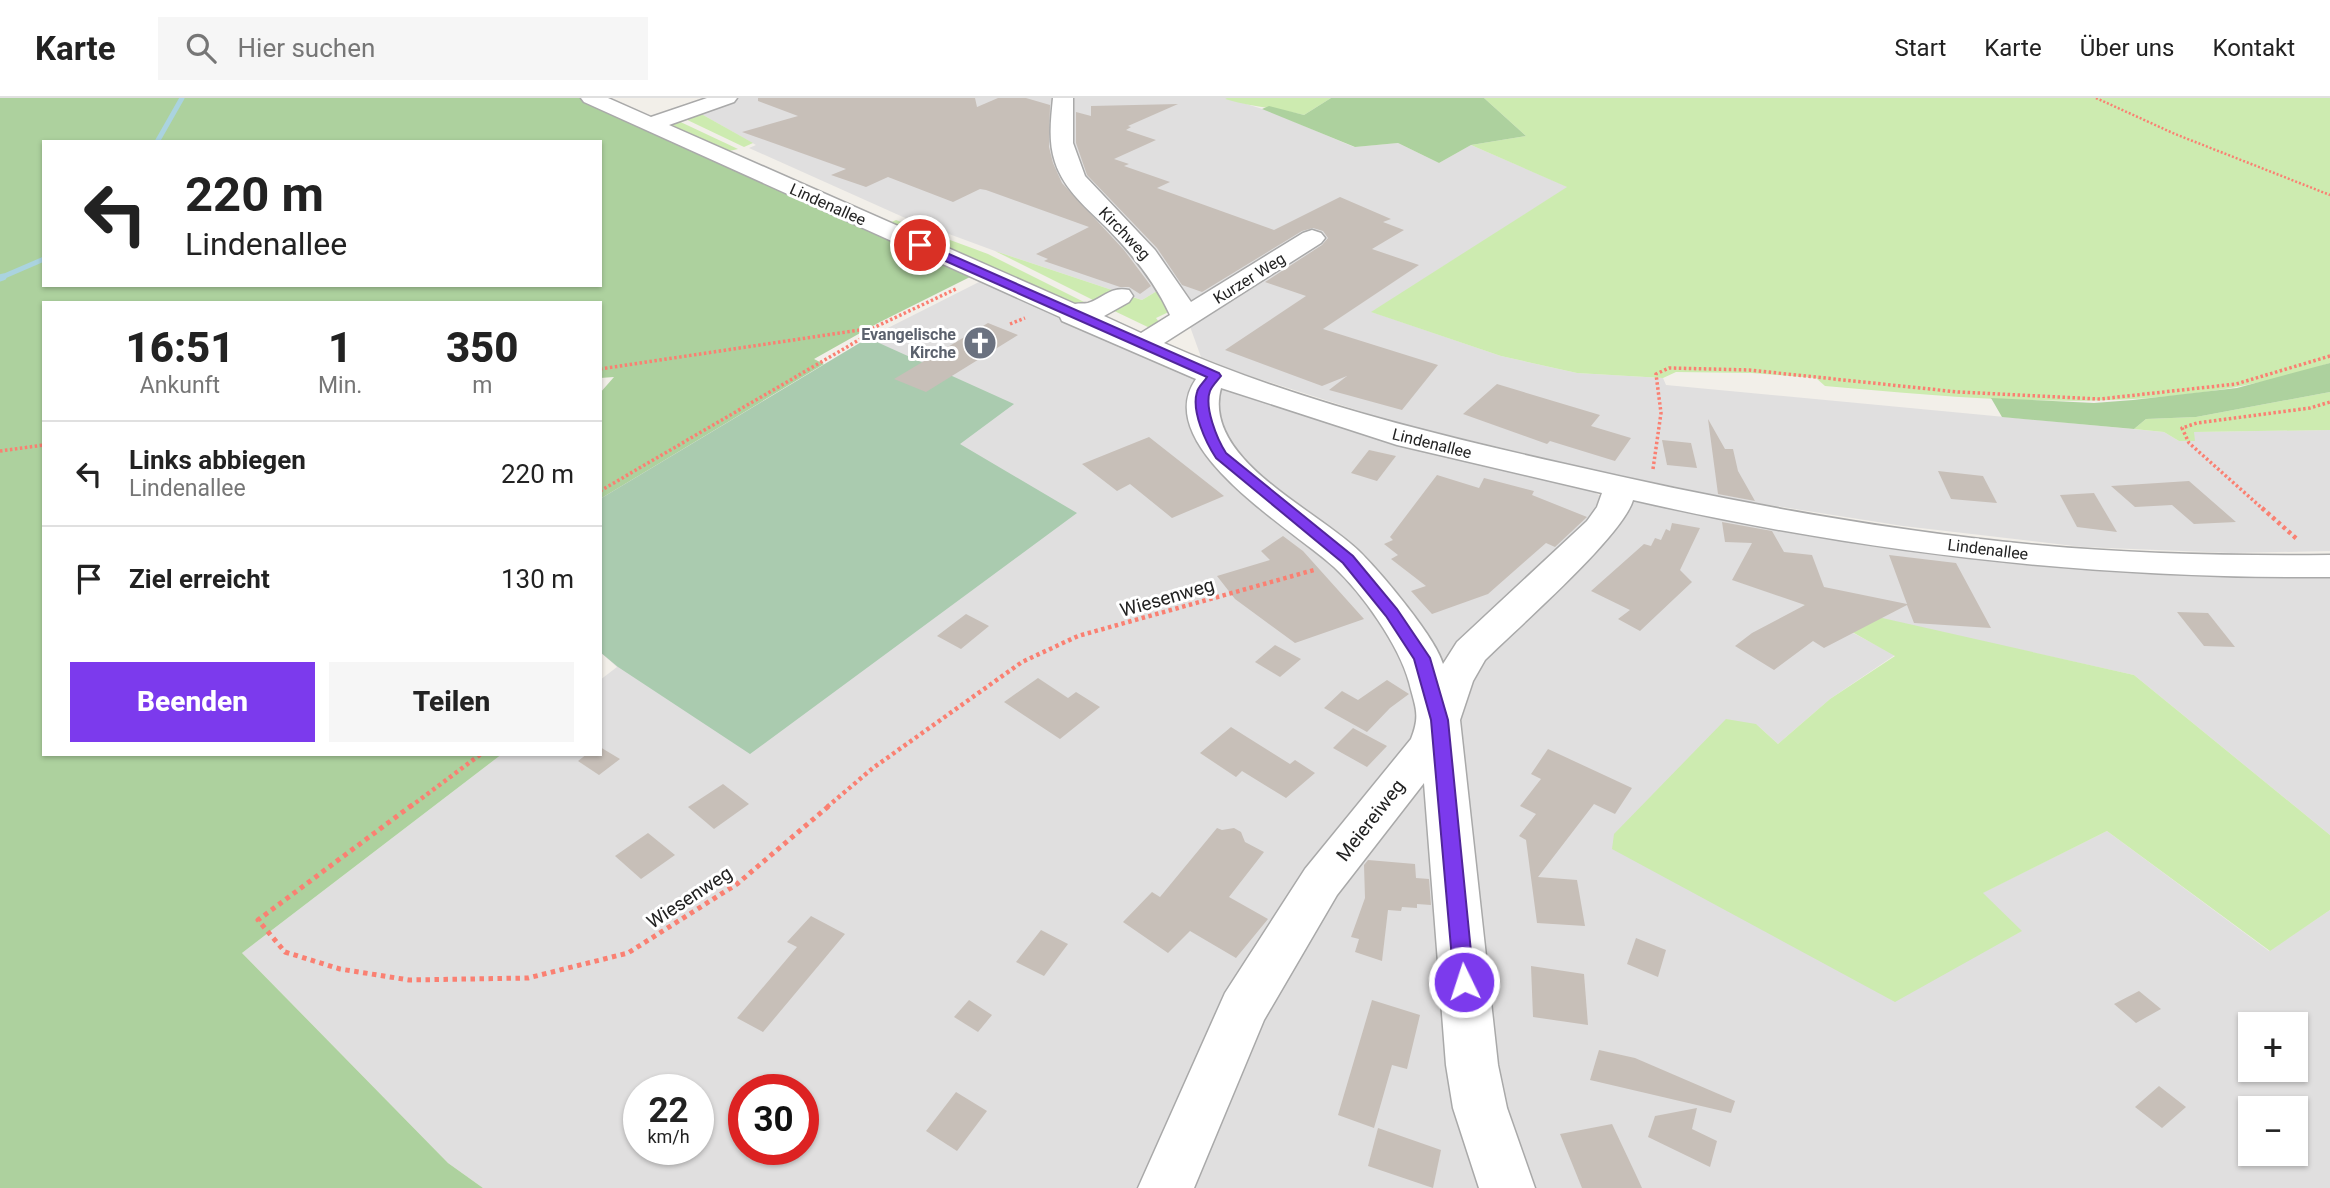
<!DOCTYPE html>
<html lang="de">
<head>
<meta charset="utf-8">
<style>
	:root { --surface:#fff; --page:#f6f6f6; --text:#222; --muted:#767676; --line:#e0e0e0; --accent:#7c3aed }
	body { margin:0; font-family:Roboto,sans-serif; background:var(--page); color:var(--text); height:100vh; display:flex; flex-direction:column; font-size:26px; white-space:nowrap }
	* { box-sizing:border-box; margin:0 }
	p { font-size:23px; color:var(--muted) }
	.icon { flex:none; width:38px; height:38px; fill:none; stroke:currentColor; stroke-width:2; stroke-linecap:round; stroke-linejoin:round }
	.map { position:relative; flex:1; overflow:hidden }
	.sheet { position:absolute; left:42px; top:203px; width:560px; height:455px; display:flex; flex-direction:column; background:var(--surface); border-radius:0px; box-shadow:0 2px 5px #0004 }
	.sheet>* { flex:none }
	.banner { position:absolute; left:42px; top:42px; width:560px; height:147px; border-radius:0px; box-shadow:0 2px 5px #0004; background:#fff; color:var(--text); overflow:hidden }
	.fabs { position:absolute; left:2238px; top:914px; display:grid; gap:14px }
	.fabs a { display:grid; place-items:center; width:70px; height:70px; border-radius:0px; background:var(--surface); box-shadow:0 2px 5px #0004; font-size:35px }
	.speed { position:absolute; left:623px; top:976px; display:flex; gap:14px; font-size:35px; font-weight:700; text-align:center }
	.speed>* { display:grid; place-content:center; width:91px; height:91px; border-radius:50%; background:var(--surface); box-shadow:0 2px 5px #0004; line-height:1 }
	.speed small { font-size:18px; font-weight:400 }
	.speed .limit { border:10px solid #d22; background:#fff; color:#111 }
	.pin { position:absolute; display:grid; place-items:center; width:60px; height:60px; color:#fff; margin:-30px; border:4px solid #fff; border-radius:50%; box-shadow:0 2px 7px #0007 }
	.me { position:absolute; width:77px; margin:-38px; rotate:356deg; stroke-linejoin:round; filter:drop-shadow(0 0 5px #0008) }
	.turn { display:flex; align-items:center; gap:24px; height:147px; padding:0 28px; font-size:32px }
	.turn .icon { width:91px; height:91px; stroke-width:2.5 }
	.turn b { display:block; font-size:49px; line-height:60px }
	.eta { display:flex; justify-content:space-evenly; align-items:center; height:119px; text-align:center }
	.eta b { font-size:42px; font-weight:800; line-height:49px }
	.cta { display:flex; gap:14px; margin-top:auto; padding:14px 28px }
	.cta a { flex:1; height:80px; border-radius:0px; background:var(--accent); color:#fff; font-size:28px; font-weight:800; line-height:80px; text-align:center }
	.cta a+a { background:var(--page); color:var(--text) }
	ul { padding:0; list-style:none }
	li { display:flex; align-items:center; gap:21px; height:105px; padding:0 28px; border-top:2px solid var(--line) }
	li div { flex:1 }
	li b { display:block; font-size:26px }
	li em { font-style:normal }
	header { display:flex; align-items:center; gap:42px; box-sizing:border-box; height:98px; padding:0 35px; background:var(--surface); border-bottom:2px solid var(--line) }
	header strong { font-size:33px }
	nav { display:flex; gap:38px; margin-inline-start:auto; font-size:24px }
	.search { width:490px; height:63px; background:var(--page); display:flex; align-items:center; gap:18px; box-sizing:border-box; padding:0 24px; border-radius:0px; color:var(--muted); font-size:26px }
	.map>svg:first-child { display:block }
</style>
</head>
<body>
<header>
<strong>Karte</strong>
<div class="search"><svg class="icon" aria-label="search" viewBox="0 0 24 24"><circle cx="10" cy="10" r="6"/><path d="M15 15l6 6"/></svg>Hier suchen</div>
<nav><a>Start</a><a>Karte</a><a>Über uns</a><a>Kontakt</a></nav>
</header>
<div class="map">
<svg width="2330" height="1090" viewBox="0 0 2330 1090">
	<rect width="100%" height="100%" fill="#f2efe9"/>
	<g fill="#e0dfdf" fill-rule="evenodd">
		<polygon points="737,0 1060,0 1059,48 1167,187 1142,202 995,153 903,119 749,50 756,47 696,13"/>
		<polygon points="1066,0 1227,0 1269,13 1354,49 1398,45 1439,65 1471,47 1568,89 1372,214 1501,258 1577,275 1663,280 1666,287 2164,334 2179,343 2194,334 2330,332 2330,453 2232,455 2083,449 1903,428 1744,403 1595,372 1397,325 1244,276 1201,259 1188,223 1188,214 1071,67"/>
		<path d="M981,183L1194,280L1193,306L1382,518L1424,605V618L1156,1090H483L448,1065L242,855L502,656H600V582L617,569L600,554V401L868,240ZM639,992H698V1052H639ZM744,992H803V1052H744Z"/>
		<polygon points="1225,290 1589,390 1604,401 1607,407 1443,575 1281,396 1219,338 1220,291"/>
		<path d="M1637,401L1907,449L2086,471L2330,476V737L2134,577L1949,536L1838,527L1895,557L1830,601L1778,646L1756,626L1973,859L2021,833L1982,795L2107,733L2269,853L2330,812V1090H1536L1491,968L1450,627L1466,579L1629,402ZM2250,926H2296V971H2250ZM2250,1010H2296V1055H2250Z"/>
		<polygon points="1424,685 1433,686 1489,1090 1183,1090 1256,917 1330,789"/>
	</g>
	<g fill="#cdebb0">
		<path d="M1227,0H1331L1304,17C1277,10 1252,9 1225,1Z"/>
		<path d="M1484,0H2330V265C2167,320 1993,303 1825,288L1816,280L1752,275L1676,274L1663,280L1577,275L1501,258L1371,214L1567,89L1471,47L1526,38Z"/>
		<polygon points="696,13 753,45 744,49 679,18"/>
		<polygon points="672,20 738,51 725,54 667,28"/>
		<polygon points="896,122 988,156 1094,209 1075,211 889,125"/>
		<polygon points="995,153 1118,194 1099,205"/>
		<polygon points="1167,187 1177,210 1156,220 1162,228 1154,232 1106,209 1126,197 1142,202"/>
		<polygon points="2330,294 2330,332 2194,334 2195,343 2179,343 2164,334 2134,331 2146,321 2196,319"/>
		<polygon points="1807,503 2134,577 2330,737 2330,812 2270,853 2107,733 1983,795 2022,833 1895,904 1612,751 1614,736 1726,621 1756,626 1778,646 1830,601 1895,558 1804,507"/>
	</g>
	<g fill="#add19e" fill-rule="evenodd">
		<path d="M0,0H581L972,178L878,225L814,261L824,266L600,401V295L614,279L600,280V205H44V656H502L242,855L448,1065L483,1090H0ZM44,44H600V187H44Z"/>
		<polygon points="1331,0 1484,0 1526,38 1471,47 1439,65 1398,45 1355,49 1262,11 1269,8 1304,17"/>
		<polygon points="2330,265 2330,294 2196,319 2146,321 2134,331 2002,319 1991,300 2094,305 2133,302 2237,290"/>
	</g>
	<polygon fill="#aacbaf" points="868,240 1014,306 960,346 1077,415 750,656 618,569 600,554 600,401"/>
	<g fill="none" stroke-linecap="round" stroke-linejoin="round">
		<g stroke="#aad3df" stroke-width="5">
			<polyline points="157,44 182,0"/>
			<polyline points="0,180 44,161"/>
		</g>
		<polyline stroke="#aad3df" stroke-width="7" points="0,180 3,179"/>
	</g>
	<g fill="#c7bfb8">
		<polygon points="758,0 975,0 977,9 998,0 1026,0 1050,7 1049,49 1053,65 1062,85 1124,152 1151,188 1140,196 1129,189 1120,189 1044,163 1048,161 1036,156 1089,129 986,92 980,91 953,104 888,79 866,89 831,77 846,71 742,34 798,18 758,3"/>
		<polygon points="1178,6 1128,28 1131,29 1126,32 1156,42 1114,61 1129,66 1124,68 1170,84 1157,90 1274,132 1340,99 1391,121 1383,124 1404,132 1372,151 1419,167 1323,231 1438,267 1402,312 1329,292 1347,278 1322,288 1225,252 1306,198 1265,184 1322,147 1328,140 1323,133 1313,130 1302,133 1202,194 1182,187 1157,150 1087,77 1076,45 1076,14 1091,18 1091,8"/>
		<polygon points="988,225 1018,237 926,294 894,281"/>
		<polygon points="1497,286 1600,317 1591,328 1631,340 1615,363 1550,343 1547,346 1463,316"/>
		<polygon points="1708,321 1725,351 1733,351 1738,373 1755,403 1718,396"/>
		<polygon points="1149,339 1224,398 1172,420 1130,386 1117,393 1082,366"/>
		<polygon points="1662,342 1691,345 1697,370 1667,367"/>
		<polygon points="1369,352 1396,358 1377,383 1351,375"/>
		<polygon points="1938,373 1983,378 1997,405 1951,401"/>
		<polygon points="1437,377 1479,390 1484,380 1534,393 1532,397 1587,419 1555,449 1546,445 1488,496 1432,516 1411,493 1426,488 1391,461 1398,457 1384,446 1393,442 1390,439"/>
		<polygon points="2189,383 2236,424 2194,426 2172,407 2135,409 2111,388"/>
		<polygon points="2094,395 2117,434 2077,429 2060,397"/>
		<polygon points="1722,424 1772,433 1784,454 1812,457 1824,489 1907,506 1889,457 1956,465 1991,530 1914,525 1907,507 1824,550 1813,543 1774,572 1735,548 1752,535 1805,507 1732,482 1752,445 1725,444"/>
		<polygon points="1672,425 1700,430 1680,472 1692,484 1640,533 1618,521 1630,512 1591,493 1644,446 1651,448 1655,440 1661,442 1666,431 1670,433"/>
		<polygon points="1283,438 1303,453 1364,521 1295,545 1235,501 1217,478 1270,462 1261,453"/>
		<polygon points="2177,514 2208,515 2235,549 2204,548"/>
		<polygon points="966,516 989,528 961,551 937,538"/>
		<polygon points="1275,547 1301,561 1280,579 1255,564"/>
		<polygon points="1038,580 1068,600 1076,594 1100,609 1060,641 1004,604"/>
		<polygon points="1387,582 1409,596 1390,610 1367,634 1324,610 1342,593 1358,602"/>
		<polygon points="1231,629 1290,666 1295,662 1315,675 1286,700 1242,673 1236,679 1200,655"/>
		<polygon points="1353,630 1387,648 1367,669 1333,650"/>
		<polygon points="600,649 620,661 599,677 578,663 587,656 600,656"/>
		<polygon points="1548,651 1632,690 1615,716 1594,706 1538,779 1577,782 1585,828 1537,825 1526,742 1519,738 1536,716 1520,708 1541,681 1531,676"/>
		<polygon points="723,686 749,706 714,731 688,709"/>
		<polygon points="1217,730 1222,732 1234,730 1241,734 1245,744 1264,754 1229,799 1268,821 1236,860 1190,833 1168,855 1123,824 1152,794 1160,799"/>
		<polygon points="648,735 675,757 641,781 615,758"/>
		<polygon points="1368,762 1415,766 1416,780 1429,781 1431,807 1417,806 1417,810 1402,809 1401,813 1388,812 1382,863 1355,854 1359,841 1351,839 1365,800 1364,767"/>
		<polygon points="811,818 845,836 763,934 737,920 797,849 787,844"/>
		<polygon points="1041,832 1068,846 1044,878 1016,864"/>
		<polygon points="1636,840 1666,852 1658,879 1627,866"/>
		<polygon points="1531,868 1584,876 1588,927 1533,919"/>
		<polygon points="2139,893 2161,911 2136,925 2114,906"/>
		<polygon points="969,902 992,917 978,934 954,919"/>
		<polygon points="1372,902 1420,917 1407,971 1392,967 1374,1030 1338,1017"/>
		<polygon points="1599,952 1635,960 1735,1003 1731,1015 1590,982"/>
		<polygon points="2159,988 2186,1009 2162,1030 2135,1009"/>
		<polygon points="956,994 987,1013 957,1053 926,1033"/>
		<polygon points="1697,1010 1692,1031 1717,1043 1710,1069 1648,1039 1655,1018"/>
		<polygon points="1612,1026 1637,1079 1642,1090 1582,1090 1560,1036"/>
		<polygon points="1378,1030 1441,1052 1433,1090 1368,1068"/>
	</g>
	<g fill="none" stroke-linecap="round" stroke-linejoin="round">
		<defs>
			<path id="minor" d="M581,0H608L651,19L707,0H737L734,4L669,27L1075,206C1079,205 1084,206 1088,205C1104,200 1110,188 1129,192L1133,198L1129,204L1104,218L1141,235L1170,217C1155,184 1133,157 1108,131C1088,111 1064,92 1055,64C1048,43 1051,21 1053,0H1073V45L1085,78L1155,152L1191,204L1303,135L1312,132L1321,135L1325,140L1321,145L1164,245C1293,302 1428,335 1565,366C1721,402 1878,432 2037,447C2134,456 2232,458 2330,457V479C2095,481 1863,455 1633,402C1623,438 1517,530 1485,562L1473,583L1460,622L1498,967L1507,1010L1535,1090H1479L1453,1010L1446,967L1424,685L1337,797L1264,922L1194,1090H1138L1225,895L1305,771L1411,641C1421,616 1415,609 1409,584C1399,547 1362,495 1334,469C1294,432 1149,348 1196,281L1062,223L1060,219L584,4ZM1221,290L1397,347L1602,395L1597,409L1587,423L1457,544L1443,566C1436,540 1382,476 1361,455C1320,413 1201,362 1221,290Z"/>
		</defs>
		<use href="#minor" stroke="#a9a9a9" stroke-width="3"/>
		<polyline stroke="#fa8072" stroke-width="2.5" stroke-dasharray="2 2" stroke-linecap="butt" points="2096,0 2175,36 2330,97"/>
		<g stroke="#fa8072" stroke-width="3.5" stroke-dasharray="2.5 2.5" stroke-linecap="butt">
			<polyline points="1010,226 1025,220"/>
			<polyline points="600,271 873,230 958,190"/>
			<polyline points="0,353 44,347"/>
			<polyline points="1653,371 1661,315 1656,276 1669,270 1749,272 1958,294 2100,301 2236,286 2330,258"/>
			<polyline points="600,393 876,232"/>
			<polyline points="2264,412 2189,345 2182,330 2197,325 2310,310 2330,304"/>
		</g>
		<g stroke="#fa8072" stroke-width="4.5" stroke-dasharray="3.5 3.5" stroke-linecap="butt">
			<polyline points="2262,410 2298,442"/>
			<polyline points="410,709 481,656"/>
			<polyline points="827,709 873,670 1022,564 1078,538 1314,472"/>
		</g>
		<polyline stroke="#fa8072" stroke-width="5" stroke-dasharray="4.5 4.5" stroke-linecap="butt" points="412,707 258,822 285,854 340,871 409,882 528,880 628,855 737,786 830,707"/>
		<use href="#minor" fill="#fff" fill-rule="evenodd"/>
	</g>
	<path fill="#7c3aed" stroke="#51269a" stroke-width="2" d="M916,145H924L1219,275L1221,278C1218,282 1212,288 1210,293C1204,309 1217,341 1226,355L1353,458L1397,511L1430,560L1448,622L1474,884L1471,890L1464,892L1457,890L1454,884L1431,622L1414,561L1386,518L1343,465L1216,360C1206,345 1191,313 1197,294C1198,289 1205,283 1207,279L916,150Z"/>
	<defs>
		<symbol id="church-disc" viewBox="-11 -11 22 22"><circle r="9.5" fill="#6b7280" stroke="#fff"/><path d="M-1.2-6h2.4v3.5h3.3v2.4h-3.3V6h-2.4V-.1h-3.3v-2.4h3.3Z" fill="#fff"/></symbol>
	</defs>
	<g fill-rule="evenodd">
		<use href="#church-disc" x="961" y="226" width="38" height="38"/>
	</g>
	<g text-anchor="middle" stroke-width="6" stroke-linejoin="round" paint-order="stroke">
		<g font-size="16" fill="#222" stroke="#fff">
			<text transform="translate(828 106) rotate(24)" y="6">Lindenallee</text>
			<text transform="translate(1125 135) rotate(46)" y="6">Kirchweg</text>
			<text transform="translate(1249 180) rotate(-32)" y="6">Kurzer Weg</text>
			<text transform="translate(1432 345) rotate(14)" y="6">Lindenallee</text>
			<text transform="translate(1988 451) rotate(7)" y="6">Lindenallee</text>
		</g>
		<g font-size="16" font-weight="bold" fill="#5b616d" stroke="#fff" text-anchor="end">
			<text x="956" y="242">Evangelische<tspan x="956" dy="18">Kirche</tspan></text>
		</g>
		<g font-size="19" fill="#222" stroke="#fff">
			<text transform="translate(1167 499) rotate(-16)" y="7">Wiesenweg</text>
			<text transform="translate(1370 722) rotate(-52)" y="7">Meiereiweg</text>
			<text transform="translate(689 799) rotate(-33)" y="7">Wiesenweg</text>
		</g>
	</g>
</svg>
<div class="fabs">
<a>+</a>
<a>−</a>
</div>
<div class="speed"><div>22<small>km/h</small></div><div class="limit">30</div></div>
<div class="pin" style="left:920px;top:147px;background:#d93025"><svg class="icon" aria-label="arrive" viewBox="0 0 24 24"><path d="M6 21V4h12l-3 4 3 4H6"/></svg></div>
<svg class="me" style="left:1464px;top:884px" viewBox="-20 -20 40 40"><circle r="17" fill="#7c3aed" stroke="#fff" stroke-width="3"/><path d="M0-11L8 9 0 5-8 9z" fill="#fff"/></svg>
<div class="banner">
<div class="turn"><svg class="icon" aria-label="left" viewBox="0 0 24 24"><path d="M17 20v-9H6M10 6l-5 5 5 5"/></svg><div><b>220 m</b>Lindenallee</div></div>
</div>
<section class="sheet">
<div class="eta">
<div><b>16:51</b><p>Ankunft</p></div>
<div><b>1</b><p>Min.</p></div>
<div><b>350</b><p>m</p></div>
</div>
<ul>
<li><svg class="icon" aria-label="left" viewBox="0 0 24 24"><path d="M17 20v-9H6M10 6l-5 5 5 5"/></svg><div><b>Links abbiegen</b><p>Lindenallee</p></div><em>220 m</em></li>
<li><svg class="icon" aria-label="arrive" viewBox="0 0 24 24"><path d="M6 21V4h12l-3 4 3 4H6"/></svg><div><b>Ziel erreicht</b></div><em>130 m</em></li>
</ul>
<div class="cta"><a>Beenden</a><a>Teilen</a></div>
</section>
</div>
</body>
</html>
